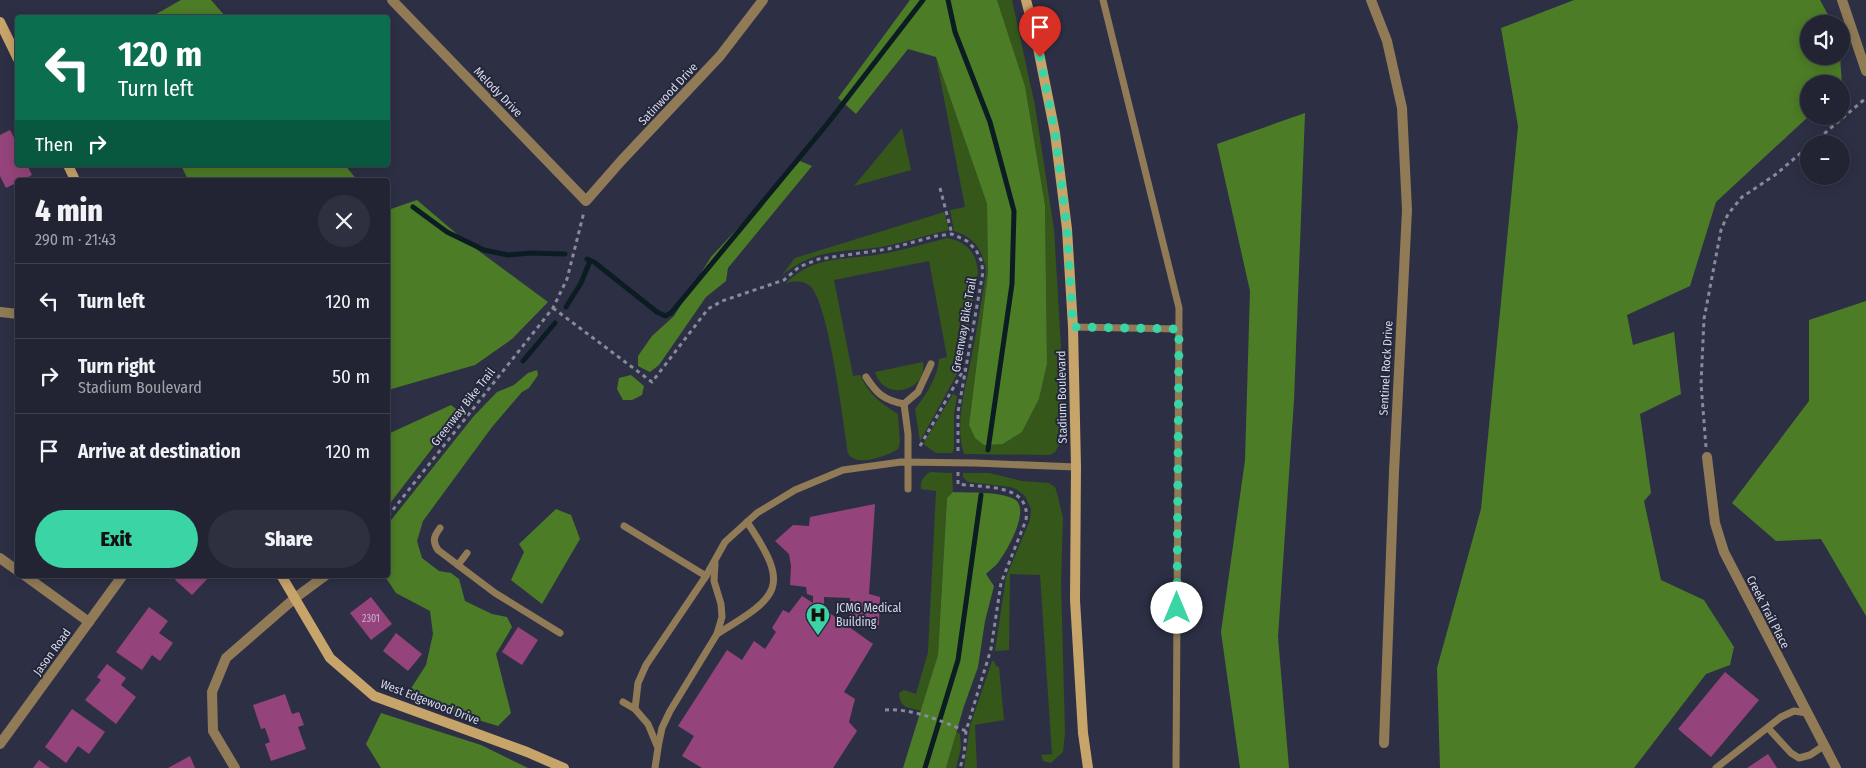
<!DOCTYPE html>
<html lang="en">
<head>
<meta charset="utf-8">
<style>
	:root { --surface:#222434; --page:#2e3040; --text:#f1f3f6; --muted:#a2a4ac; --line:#3f414f; --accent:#3bd4a4 }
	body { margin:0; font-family:"Fira Sans Condensed",sans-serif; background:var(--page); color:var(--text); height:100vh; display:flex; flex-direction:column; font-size:19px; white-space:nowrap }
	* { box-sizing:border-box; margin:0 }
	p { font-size:16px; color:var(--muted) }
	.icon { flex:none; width:28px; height:28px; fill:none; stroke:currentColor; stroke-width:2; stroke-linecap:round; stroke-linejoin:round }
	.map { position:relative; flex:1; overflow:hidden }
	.drawer { position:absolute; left:15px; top:178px; width:375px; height:400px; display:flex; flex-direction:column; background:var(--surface); border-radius:5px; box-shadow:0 2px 12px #0003,0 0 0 1px var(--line) }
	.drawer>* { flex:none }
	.guide { position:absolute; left:15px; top:15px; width:375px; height:152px; border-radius:5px; box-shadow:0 2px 12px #0003,0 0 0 1px var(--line); background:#0b6e4f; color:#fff; overflow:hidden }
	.buttons { position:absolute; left:1800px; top:15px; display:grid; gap:10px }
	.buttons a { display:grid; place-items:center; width:50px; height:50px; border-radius:50%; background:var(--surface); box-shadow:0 2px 12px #0003,0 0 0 1px var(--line); font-size:25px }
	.pin { position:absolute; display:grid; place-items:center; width:42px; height:42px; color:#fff; margin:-51px -21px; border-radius:50% 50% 50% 0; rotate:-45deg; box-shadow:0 0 5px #0007 }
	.pin .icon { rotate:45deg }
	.me { position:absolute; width:55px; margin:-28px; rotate:0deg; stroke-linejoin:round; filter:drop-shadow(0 0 4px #0008) }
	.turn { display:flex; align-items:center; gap:18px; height:105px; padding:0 20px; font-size:22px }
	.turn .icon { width:65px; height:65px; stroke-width:2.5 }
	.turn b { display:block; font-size:35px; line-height:42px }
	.then { display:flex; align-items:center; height:48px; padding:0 20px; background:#0003; gap:10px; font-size:19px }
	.round { display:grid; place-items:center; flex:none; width:52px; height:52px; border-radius:26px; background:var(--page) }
	.overview { display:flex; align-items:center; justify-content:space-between; height:85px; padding:0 20px }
	h1 { font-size:30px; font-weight:800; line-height:38px }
	.action { display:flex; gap:10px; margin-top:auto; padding:10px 20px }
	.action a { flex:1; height:58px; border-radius:30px; background:var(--accent); color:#111; font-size:20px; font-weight:800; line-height:58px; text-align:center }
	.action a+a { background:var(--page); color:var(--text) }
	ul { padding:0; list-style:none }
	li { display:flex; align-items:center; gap:15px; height:75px; padding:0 20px; border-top:1px solid var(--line) }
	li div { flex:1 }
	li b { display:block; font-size:19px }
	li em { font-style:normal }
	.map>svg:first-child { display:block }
</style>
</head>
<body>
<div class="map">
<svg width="1866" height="768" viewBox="0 0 1866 768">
	<rect width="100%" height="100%" fill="#2d3045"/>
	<g fill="#355719">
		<path d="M997,0H1012L1035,106L1054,229L1062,364L1063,424L1059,445L1055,452L1050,455L964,454C954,424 966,386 972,355C977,328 982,300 986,272C984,251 974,237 954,231L950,210L965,207L936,57L987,204L988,273L969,425L1003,444L1022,432L1039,399L1047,364L1045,205L1025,86Z"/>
		<polygon points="902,128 911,170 854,186"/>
		<path d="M944,212L949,230C926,235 903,243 881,247C839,253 819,247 782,275L795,258Z"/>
		<path d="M947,238C967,242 976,252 978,272L962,365L920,441L915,409C926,395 938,377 939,359L947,357L929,261L834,280L853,376L860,375C871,396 878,401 898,414L900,442L898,449C888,456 854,468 848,453C843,421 829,306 811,287C805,280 794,281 786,283C816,253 850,261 887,253C907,249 927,243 947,238Z"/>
		<path d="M923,362C928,391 884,403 875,372Z"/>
		<polygon points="953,394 957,396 954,414 954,449 952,453 936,453 923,444"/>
		<path d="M930,472L952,473L953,492L947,498L938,655L922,711C908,707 900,709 899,693L904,690L916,694L928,652L936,491L921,489C920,481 923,477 930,472Z"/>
		<polygon points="963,473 989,473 1022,481 1049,483 1055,487 1057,493 1063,518 1061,581 1065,733 1063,752 1051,763 1043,761 1041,755 1052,754 1040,575 1010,574 1009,650 995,651 1006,577 1030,520 1031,509 1025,496 1016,489 1010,487 968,482 963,477"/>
		<polygon points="992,661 994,661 996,666 999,667 1004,720 975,725 977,768 964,768 970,726"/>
		<polygon points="956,732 960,734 961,748 956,768 946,768"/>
	</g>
	<g fill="#4d7c26">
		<polygon points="181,0 211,0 226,17 151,17"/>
		<polygon points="910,0 997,0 1025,86 1045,205 1047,364 1039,399 1022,432 1003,444 984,445 975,438 969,425 988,273 987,204 936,57 908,49 856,114 838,98"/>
		<polygon points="1574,0 1820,0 1833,24 1809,24 1809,56 1840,56 1842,85 1841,86 1841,84 1809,84 1809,116 1716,202 1690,286 1627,315 1633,345 1674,332 1681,394 1640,414 1651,493 1644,501 1661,580 1704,600 1734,647 1730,665 1706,674 1634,768 1440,768 1437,668 1481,509 1518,126 1501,28"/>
		<polygon points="1305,113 1294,400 1278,637 1289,768 1240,768 1221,632 1245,460 1250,291 1217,144"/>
		<polygon points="800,161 812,166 728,268 726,281 706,297 659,365 650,372 638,366 638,356 652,336 674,316 711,257"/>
		<polygon points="181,165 345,165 357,180 188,180"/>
		<polygon points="417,200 464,240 548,302 512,339 475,365 388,390 388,210"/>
		<polygon points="1866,301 1866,616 1821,539 1776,541 1732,503 1809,401 1809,320"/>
		<polygon points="537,370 538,375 529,388 522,392 492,427 423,521 417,541 422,558 439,571 451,573 459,579 465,601 492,614 507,617 512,627 496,654 511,713 498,726 425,704 410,690 426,665 433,634 430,611 396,593 384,575 388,575 388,524 473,417 497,392 514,385 528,373"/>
		<polygon points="631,375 644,386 642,395 632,400 623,400 617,389 619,378"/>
		<polygon points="451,405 456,409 457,416 388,506 388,434"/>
		<path d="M953,492C970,493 998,491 1014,499C1032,508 1006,553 997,564C994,567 989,571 986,574L994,586L985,621L978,667L964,706L946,768H903L938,655L947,498Z"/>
		<polygon points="556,509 571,515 580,539 542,604 511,580 524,552 519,544"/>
		<polygon points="381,713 481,745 528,768 381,768 366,744"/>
	</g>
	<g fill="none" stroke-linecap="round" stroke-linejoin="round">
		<g stroke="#0b1c22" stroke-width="5">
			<polyline points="948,0 955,32 990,122 1014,211 1012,284 988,450"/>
			<polyline points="413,207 447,232 484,250 508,255 531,253 565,254"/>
			<polyline points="587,259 594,262 657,312 665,316 671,313 828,123 923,0"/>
			<polyline points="566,307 581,283 590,261"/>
			<polyline points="523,361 555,323"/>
			<polyline points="925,768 958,660 981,495"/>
		</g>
	</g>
	<g fill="#94447a">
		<polygon points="10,130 18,145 18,165 27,165 32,175 22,180 18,180 18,182 6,188 0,176 0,135"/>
		<polygon points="875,504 869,594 880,597 879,625 850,623 850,598 824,597 824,609 873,644 844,692 855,699 849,722 857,731 833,768 702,768 682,756 694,736 678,726 727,650 742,660 754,641 765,649 776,632 772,628 783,610 789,613 802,596 813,603 813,596 807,594 806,587 790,585 791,566 789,554 775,541 793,525 809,526 810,517"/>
		<polygon points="179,575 209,575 210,576 192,595 175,580"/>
		<polygon points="371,597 392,624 371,640 350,613"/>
		<polygon points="149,607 168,621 159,633 173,643 160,661 152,655 142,670 116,652"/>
		<polygon points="518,627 538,640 522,665 502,652"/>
		<polygon points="396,633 422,654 408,671 383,651"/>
		<polygon points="107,664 126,678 121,685 136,697 116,724 85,700 101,680 97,677"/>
		<polygon points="1725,672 1759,700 1711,757 1678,729"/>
		<polygon points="285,694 292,714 299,712 304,725 298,727 306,749 271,761 265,744 270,742 265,728 261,729 253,705"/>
		<polygon points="72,709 105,732 89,754 78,746 66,763 45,747"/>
		<polygon points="1768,754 1777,768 1747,768"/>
		<polygon points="190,756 195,768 168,768"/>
		<polygon points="39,760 50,768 33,768"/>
	</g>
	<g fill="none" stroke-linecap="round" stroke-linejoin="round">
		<g stroke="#878a9b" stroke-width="3" stroke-dasharray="4 4" stroke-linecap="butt">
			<polyline points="1812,144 1866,98"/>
			<polyline points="940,188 952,234"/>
			<polyline points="553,308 652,382 708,309 722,301 784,280 799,267 819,259 888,249 936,236 952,234 967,241 976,250 981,260 983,272 958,412 958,453"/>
			<polyline points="920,446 964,369"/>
			<polyline points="1706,447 1701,384 1704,319 1721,230 1728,214 1742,197 1775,175 1809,146"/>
			<path d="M958,472V484C983,488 1031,483 1026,520L1001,583L991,649L966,731L964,755L960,768"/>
			<polyline points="388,516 553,308 567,279 584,212"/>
			<path d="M885,710C913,708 940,721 966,731"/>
		</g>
		<g stroke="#917b57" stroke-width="7">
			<polyline points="1103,0 1179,308 1176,768"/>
			<polyline points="1073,327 1179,329"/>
			<path d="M866,377C877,394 884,400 904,404L918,392L931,364"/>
			<polyline points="904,404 908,434 908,489"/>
			<polyline points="624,526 706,576"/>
			<path d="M440,528C434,536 432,541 438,550L495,593L560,633"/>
			<polyline points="458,565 467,553"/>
			<path d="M717,634C780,596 791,587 747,522"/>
			<polyline points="623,702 635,709"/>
			<polyline points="1768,728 1791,753 1799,758 1810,755 1825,745"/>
			<polyline points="658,747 662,728 670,711 717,634 722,617 721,604 714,581 715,563"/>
			<polyline points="655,768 658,748 648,724 635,709 638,683 646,665 706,576 725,542 757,513 795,490 843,470 901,462 975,463 1076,467"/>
			<polyline points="1716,768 1781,717 1794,711 1807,713"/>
		</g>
		<g stroke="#917b57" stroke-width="10">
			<polyline points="392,0 586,201 621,161 720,56 763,0"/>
			<polyline points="1371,0 1387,41 1402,108 1407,210 1394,472 1384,743"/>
			<polyline points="1842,0 1866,71"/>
			<polyline points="0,312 18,314"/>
			<polyline points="1707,457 1715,523 1724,552 1836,768"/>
			<polyline points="0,558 18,571"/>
			<polyline points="24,575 89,622"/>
			<polyline points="0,744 123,575"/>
			<polyline points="235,768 213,731 212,692 226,658 295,598 326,575"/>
		</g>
		<g stroke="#c7a469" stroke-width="10">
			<polyline points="1026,0 1036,38 1055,133 1067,229 1073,327 1076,467 1075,600 1083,733 1088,768"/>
			<polyline points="0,22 18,59"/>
			<polyline points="68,165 75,180"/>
			<polyline points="281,575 330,658 374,696 527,752 564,768"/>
		</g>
	</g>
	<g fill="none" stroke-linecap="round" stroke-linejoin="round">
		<polyline stroke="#3bd4a4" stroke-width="9" stroke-dasharray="0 16.2" points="1040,57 1055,133 1067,229 1073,327 1179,329 1177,608"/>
	</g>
	<defs>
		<symbol id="hospital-pin" viewBox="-11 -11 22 30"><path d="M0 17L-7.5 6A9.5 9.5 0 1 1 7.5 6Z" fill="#3bd4a4" stroke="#24263b"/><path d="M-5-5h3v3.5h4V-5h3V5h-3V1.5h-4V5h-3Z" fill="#111"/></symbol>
	</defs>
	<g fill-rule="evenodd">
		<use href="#hospital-pin" x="804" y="601" width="28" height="38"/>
	</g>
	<g text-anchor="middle" stroke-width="4" stroke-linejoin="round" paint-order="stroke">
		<g font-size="10" fill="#c6b4cb">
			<text x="371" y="622">2301</text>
		</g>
		<g font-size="12" fill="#d6d9e6" stroke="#24263b">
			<text transform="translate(498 92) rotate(46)" y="4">Melody Drive</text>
			<text transform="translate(668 94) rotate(-47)" y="4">Satinwood Drive</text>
			<text transform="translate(964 325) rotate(-80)" y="4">Greenway Bike Trail</text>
			<text transform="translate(1386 368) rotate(-87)" y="4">Sentinel Rock Drive</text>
			<text transform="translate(1062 397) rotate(-91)" y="4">Stadium Boulevard</text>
			<text transform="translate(463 407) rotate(-52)" y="4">Greenway Bike Trail</text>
			<text transform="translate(1768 612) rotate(63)" y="4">Creek Trail Place</text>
			<text transform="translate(52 652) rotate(-54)" y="4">Jason Road</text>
			<text transform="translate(430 702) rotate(21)" y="4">West Edgewood Drive</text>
		</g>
		<g font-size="12" fill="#d6d9e6" stroke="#24263b" text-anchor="start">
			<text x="836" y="612">JCMG Medical<tspan x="836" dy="14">Building</tspan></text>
		</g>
	</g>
</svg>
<div class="buttons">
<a><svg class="icon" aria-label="sound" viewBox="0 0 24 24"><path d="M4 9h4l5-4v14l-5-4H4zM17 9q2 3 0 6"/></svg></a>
<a>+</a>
<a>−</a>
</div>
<div class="pin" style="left:1040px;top:57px;background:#d93025"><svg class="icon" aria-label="arrive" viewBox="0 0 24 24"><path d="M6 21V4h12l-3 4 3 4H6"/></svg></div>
<svg class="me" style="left:1177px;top:608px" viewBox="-20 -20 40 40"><circle r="19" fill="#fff"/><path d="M0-13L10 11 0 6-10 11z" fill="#3bd4a4"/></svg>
<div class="guide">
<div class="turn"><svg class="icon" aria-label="left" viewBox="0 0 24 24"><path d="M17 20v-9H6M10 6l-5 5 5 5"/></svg><div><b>120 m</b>Turn left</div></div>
<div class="then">Then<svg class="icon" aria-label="right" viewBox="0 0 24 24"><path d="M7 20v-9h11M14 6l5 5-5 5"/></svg></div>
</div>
<section class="drawer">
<div class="overview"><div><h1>4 min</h1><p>290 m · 21:43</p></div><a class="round"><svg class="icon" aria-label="close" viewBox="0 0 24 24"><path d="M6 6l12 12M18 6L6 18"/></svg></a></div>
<ul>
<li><svg class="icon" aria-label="left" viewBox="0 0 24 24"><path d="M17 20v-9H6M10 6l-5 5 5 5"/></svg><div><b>Turn left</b></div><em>120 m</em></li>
<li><svg class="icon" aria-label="right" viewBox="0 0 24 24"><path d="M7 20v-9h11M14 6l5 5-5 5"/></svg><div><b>Turn right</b><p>Stadium Boulevard</p></div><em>50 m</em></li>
<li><svg class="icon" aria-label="arrive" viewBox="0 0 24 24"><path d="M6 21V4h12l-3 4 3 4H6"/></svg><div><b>Arrive at destination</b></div><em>120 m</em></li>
</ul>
<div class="action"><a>Exit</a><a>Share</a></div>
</section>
</div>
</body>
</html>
